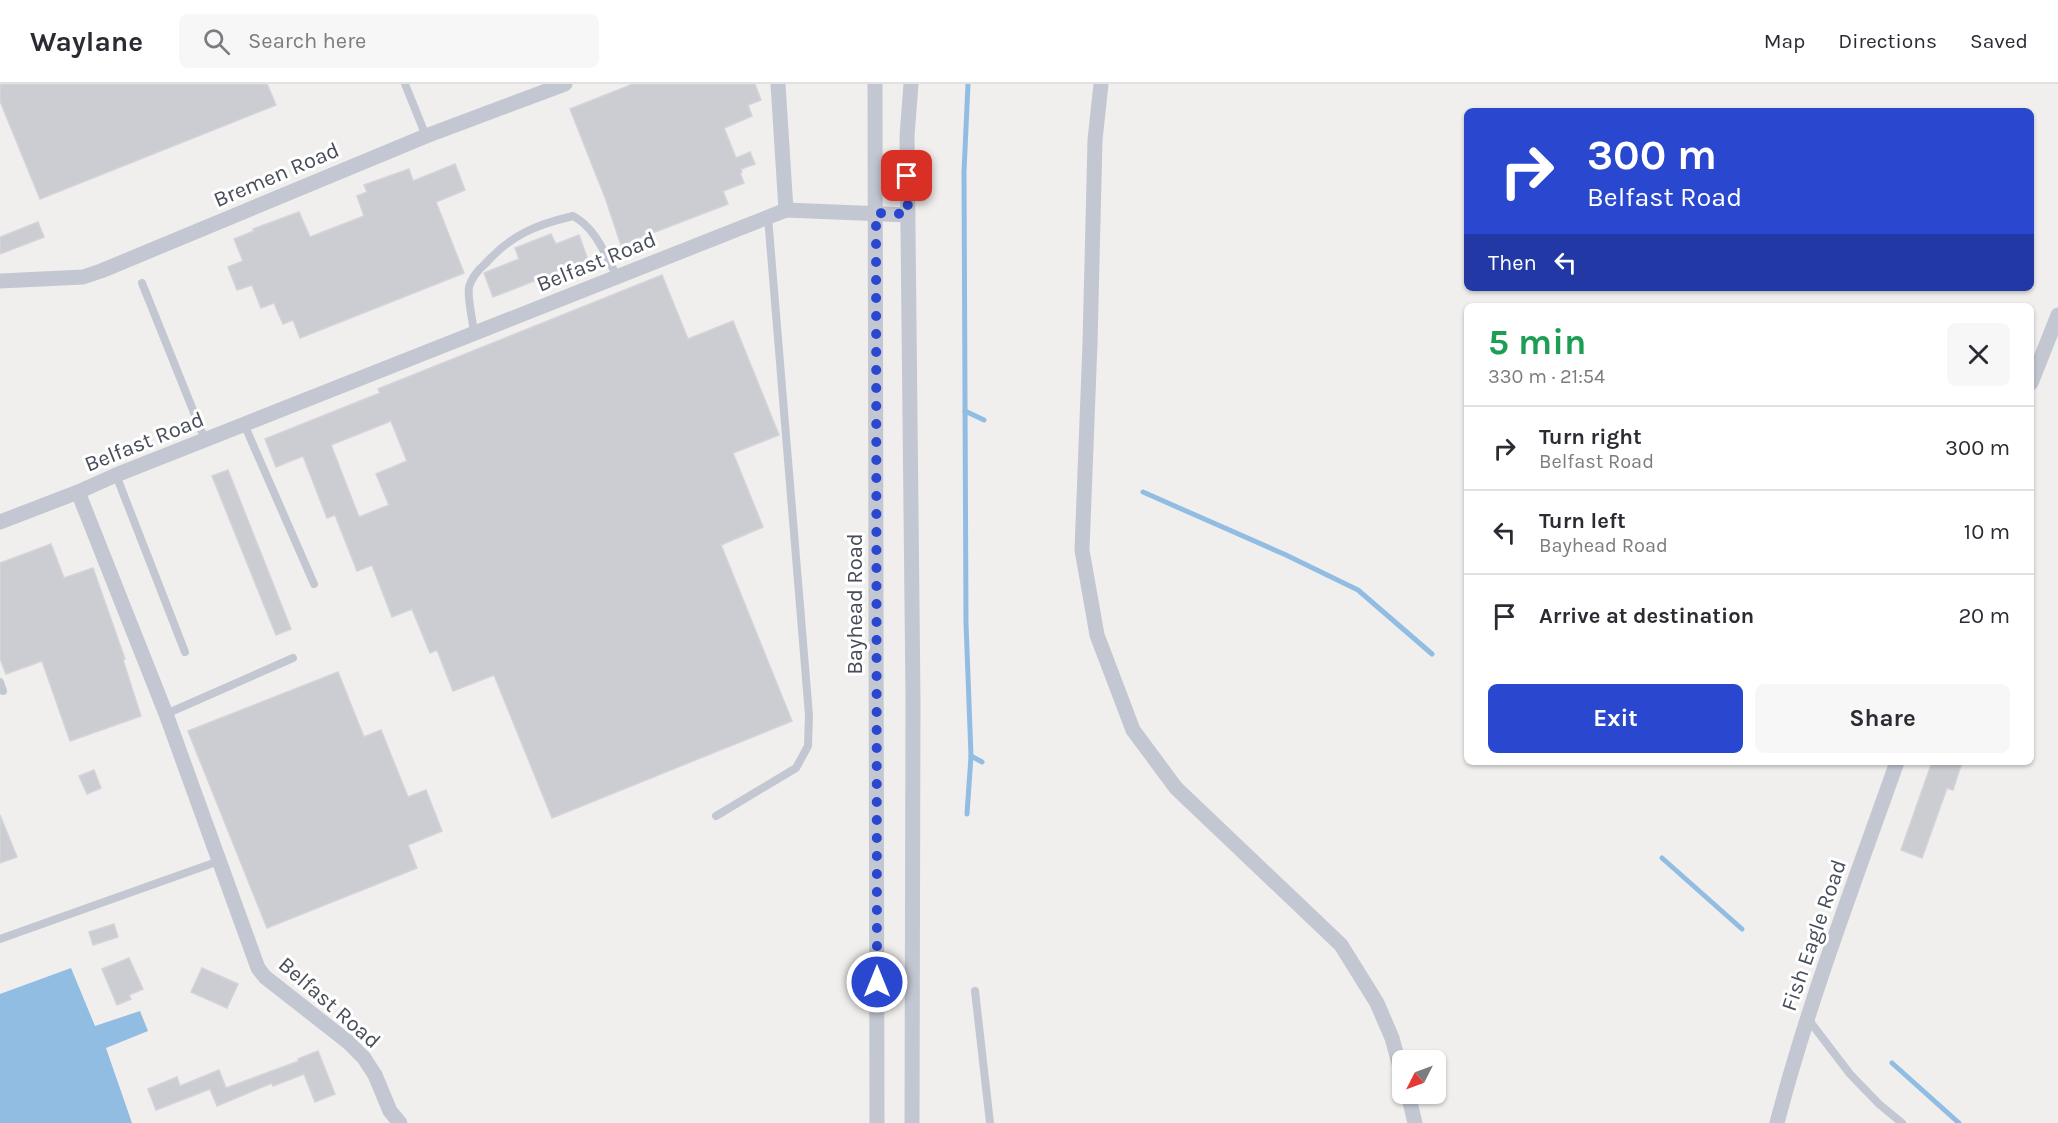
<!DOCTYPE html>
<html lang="en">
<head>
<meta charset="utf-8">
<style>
	:root { --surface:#fff; --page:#f7f7f7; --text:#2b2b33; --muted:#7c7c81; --line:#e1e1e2; --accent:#2a47cf }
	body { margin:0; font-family:Karla,sans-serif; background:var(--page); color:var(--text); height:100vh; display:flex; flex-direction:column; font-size:22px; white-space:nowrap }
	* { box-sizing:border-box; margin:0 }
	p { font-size:20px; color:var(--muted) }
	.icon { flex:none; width:33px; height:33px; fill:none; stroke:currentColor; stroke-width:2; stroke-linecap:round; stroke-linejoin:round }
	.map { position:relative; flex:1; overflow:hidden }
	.sheet { position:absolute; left:1464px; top:219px; width:570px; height:462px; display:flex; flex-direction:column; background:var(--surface); border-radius:9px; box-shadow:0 2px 4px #0004 }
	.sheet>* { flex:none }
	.guide { position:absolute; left:1464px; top:24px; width:570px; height:183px; border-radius:9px; box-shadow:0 2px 4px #0004; background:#2a47cf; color:#fff; overflow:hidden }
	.needle { width:39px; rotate:228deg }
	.controls { position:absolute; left:1392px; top:966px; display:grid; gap:12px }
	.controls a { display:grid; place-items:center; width:54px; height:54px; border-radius:9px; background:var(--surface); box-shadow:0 2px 4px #0004; font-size:30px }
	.pin { position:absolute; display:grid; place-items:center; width:51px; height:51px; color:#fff; margin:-26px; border-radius:12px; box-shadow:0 3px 9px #0006 }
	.me { position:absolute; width:66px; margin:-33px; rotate:0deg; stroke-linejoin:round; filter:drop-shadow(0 0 4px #0008) }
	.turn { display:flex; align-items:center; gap:21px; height:126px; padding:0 24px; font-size:27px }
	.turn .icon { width:78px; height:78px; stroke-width:2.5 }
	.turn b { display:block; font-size:42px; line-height:51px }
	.then { display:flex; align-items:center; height:57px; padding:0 24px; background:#0003; gap:12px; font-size:22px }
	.round { display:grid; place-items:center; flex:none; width:63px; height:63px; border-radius:9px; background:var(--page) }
	.headline { display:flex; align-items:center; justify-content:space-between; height:102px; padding:0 24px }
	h1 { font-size:36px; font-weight:700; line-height:45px; color:#1e9e55 }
	.cta { display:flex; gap:12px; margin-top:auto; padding:12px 24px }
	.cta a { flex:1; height:69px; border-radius:9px; background:var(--accent); color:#fff; font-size:24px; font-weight:700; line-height:69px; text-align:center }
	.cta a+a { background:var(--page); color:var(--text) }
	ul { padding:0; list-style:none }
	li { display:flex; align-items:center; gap:18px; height:84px; padding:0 24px; border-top:2px solid var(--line) }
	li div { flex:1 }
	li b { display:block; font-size:22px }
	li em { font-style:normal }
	header { display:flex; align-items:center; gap:36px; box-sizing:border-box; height:84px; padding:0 30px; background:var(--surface); border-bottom:2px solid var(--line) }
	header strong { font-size:28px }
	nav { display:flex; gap:33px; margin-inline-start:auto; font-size:21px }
	.search { width:420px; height:54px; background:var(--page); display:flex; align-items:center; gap:15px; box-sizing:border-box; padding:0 21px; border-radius:9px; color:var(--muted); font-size:22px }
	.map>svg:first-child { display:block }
</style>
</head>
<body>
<header>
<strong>Waylane</strong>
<div class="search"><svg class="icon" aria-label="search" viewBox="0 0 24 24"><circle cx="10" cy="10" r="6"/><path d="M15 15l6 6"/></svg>Search here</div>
<nav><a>Map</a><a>Directions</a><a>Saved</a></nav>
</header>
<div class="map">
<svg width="2058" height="1039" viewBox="0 0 2058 1039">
	<rect width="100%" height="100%" fill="#f1efee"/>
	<polygon fill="#92bde3" points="71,884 95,942 140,927 148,947 106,964 132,1039 0,1039 0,910"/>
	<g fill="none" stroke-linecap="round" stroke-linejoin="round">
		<g stroke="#92bde3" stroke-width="5">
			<polyline points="965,327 984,336"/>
			<polyline points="1143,408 1286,471 1358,506 1432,570"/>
			<polyline points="971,672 982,678"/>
			<polyline points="967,730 971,672 966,539 964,88 968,0"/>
			<polyline points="1662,774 1742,845"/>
			<polyline points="1892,979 1959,1039"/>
		</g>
	</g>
	<g fill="#cccdd2" stroke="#d3d3d9" stroke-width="1.5" fill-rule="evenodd">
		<polygon points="0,0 267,0 276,21 40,115 0,17"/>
		<polygon points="633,0 755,0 761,16 748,21 752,32 724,44 736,74 750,68 755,80 741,85 742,88 740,89 744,99 723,107 728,120 621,161 606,116 570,25"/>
		<polygon points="455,80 465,106 436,118 464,189 300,254 293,236 283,240 274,219 261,224 252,201 237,206 228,183 243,177 234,155 254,147 253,145 299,128 310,153 364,132 357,112 367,108 364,101 409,85 413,97"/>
		<polygon points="38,138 44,153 0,170 0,153"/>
		<polygon points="551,150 556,160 579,151 588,176 493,213 484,189 519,175 515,164"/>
		<path d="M662,191L688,255L733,237L779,351L733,369L763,443L721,461L792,637L552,734L494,591L453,607L437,566L430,569L412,525L392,533L372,481L357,487L335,431L327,434L303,372L276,383L265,355L380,309L378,305ZM391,337L407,377L376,390L389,421L359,433L331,361Z"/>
		<polygon points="228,386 291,545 276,551 212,392"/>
		<polygon points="51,460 64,494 93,484 125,575 123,576 141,632 70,657 42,577 6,590 0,575 0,479"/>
		<polygon points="338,588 364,653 381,646 408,713 426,706 442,747 408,761 417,784 267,844 188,647"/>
		<polygon points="1932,678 1962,678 1953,706 1947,704 1922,774 1901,766"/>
		<polygon points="94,686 101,704 87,710 79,692"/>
		<polygon points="0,731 17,773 0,779"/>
		<polygon points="114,840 118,853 93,861 89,848"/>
		<polygon points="129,874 143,905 129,911 131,915 117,921 102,885"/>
		<polygon points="202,884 238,900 227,924 191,908"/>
		<polygon points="318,967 335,1010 315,1018 304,990 273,1002 272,999 217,1022 210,1005 156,1026 148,1005 177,993 180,1002 219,986 226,1004 299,977 298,975"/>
	</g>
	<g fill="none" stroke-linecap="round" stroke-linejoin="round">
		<g stroke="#c3c7d2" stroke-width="8">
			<polyline points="405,0 426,52"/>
			<polyline points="142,199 205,356"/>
			<path d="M474,249C473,237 467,213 469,203C472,193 478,186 485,180C511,151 535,141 573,132C596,144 605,171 617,192"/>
			<polyline points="244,340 314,500"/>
			<polyline points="116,391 185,568"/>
			<polyline points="0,598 3,607"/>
			<polyline points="166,630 293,574"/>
			<polyline points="716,732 796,684 808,662 809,631 768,133"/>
			<polyline points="0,855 219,777"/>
			<polyline points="975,907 990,1039"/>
			<polyline points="1808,935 1850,990 1879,1020 1902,1039"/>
		</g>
		<g stroke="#c3c7d2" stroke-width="15">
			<polyline points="778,0 786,126"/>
			<polyline points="875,0 877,1039"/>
			<polyline points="911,0 907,52 913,614 912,1039"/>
			<polyline points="1101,0 1095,56 1090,259 1082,466 1097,551 1133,646 1176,704 1341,861 1377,919 1392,954 1402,990"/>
			<polyline points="0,197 83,193 101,187 426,52 565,0"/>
			<polyline points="2031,299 2058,231"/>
			<polyline points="0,438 78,408"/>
			<polyline points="1408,1010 1415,1039"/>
			<polyline points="400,1039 390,1027 375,991 364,974 348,958 265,893 258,884 166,630 78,408 116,391 786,126 908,131"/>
			<path d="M1777,1039C1809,916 1855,797 1897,678"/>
		</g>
	</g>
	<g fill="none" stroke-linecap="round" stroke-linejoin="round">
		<polyline stroke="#2a47cf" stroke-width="10" stroke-dasharray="0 18" points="877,898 876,129 908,130 907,92"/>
	</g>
	<g text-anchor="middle" stroke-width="6" stroke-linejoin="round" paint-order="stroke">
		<g font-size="22" fill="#484d5a" stroke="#fff">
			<text transform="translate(276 90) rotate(-23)" y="8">Bremen Road</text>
			<text transform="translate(596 177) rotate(-22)" y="8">Belfast Road</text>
			<text transform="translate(144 357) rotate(-22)" y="8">Belfast Road</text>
			<text transform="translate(854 520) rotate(-90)" y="8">Bayhead Road</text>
			<text transform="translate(1813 851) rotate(-71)" y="8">Fish Eagle Road</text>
			<text transform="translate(330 918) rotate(41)" y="8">Belfast Road</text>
		</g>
	</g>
</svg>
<div class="controls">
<a><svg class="needle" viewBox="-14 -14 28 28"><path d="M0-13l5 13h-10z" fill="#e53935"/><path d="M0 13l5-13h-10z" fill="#7c7c81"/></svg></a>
</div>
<div class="pin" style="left:907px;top:92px;background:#d93025"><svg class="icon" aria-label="arrive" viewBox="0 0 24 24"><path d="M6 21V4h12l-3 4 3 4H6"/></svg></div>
<svg class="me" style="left:877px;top:898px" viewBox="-20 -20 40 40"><circle r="17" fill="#2a47cf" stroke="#fff" stroke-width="3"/><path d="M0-11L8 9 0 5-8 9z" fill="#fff"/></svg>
<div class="guide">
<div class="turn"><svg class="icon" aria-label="right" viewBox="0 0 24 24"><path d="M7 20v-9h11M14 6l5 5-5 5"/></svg><div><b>300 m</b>Belfast Road</div></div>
<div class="then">Then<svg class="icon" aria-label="left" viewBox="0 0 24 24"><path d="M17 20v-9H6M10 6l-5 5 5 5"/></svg></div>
</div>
<section class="sheet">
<div class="headline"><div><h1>5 min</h1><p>330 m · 21:54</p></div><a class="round"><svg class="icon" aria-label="close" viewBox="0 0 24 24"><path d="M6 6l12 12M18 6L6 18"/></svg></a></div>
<ul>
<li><svg class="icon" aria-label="right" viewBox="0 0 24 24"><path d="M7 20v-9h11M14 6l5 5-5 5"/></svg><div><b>Turn right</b><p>Belfast Road</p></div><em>300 m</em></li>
<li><svg class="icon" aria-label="left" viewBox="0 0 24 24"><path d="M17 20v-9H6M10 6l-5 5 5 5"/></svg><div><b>Turn left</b><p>Bayhead Road</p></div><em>10 m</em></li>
<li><svg class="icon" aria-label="arrive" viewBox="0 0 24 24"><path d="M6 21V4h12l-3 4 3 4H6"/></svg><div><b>Arrive at destination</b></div><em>20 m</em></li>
</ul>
<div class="cta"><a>Exit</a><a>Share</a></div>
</section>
</div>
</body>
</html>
